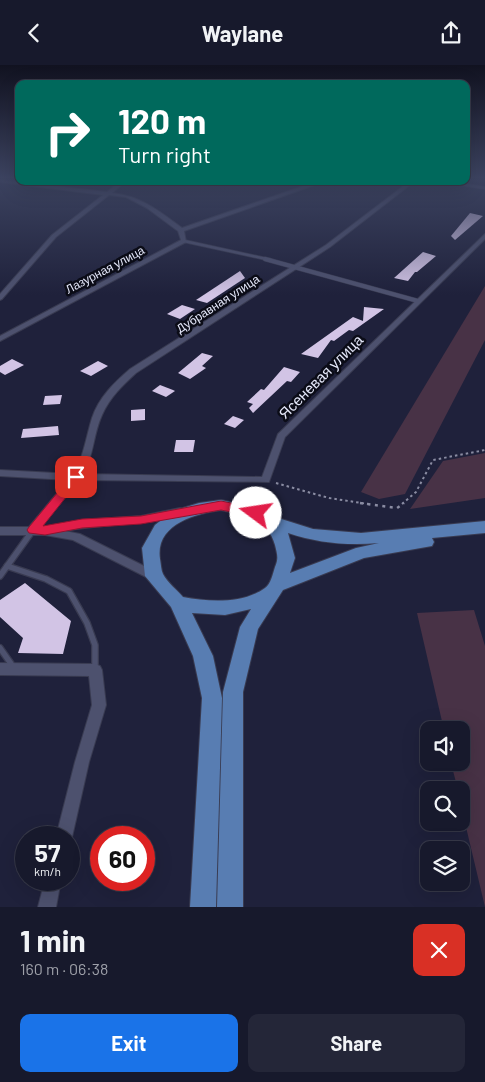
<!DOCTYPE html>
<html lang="en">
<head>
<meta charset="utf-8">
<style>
	:root { --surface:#17192c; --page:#242638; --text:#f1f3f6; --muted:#9ea0a9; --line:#363848; --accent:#1a73e8 }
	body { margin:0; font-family:Barlow,sans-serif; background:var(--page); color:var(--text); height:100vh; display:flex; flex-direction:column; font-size:19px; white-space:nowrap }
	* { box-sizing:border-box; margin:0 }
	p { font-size:16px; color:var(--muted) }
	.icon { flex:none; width:28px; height:28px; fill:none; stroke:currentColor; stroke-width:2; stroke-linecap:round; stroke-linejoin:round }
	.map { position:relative; height:842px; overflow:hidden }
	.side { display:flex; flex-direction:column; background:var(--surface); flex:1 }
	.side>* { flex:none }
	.hud { position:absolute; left:15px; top:15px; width:455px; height:105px; border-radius:10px; box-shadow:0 5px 20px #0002,0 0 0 1px var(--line); background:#00695c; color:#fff; overflow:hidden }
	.buttons { position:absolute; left:420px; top:656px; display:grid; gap:10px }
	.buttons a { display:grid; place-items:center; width:50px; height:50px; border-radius:10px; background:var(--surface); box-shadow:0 5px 20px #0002,0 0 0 1px var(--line); font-size:25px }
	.speed { position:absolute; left:15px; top:761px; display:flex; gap:10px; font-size:25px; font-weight:700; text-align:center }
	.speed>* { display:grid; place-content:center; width:65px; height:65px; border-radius:50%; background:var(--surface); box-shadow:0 5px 20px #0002,0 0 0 1px var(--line); line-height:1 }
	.speed small { font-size:12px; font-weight:400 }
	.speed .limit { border:8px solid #d22; background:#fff; color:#111 }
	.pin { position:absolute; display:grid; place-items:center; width:42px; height:42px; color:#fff; margin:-21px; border-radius:10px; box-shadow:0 2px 8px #0006 }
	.me { position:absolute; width:55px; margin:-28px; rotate:284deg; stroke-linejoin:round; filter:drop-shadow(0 0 4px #0008) }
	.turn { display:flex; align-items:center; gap:18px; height:105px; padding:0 20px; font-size:22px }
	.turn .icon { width:65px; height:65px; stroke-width:2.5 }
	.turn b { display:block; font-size:35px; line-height:42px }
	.round { display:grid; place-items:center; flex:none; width:52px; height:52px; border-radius:10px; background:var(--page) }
	.overview { display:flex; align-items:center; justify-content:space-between; height:85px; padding:0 20px }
	h1 { font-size:30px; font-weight:700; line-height:38px }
	.primary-button { display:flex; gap:10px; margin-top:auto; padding:10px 20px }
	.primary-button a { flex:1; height:58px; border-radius:10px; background:var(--accent); color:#fff; font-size:20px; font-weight:700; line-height:58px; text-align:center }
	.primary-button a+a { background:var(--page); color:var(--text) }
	header { display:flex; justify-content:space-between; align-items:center; height:65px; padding:0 20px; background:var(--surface); font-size:22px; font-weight:700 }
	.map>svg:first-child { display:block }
</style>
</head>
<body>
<header><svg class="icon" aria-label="back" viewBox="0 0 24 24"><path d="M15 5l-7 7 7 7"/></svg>Waylane<svg class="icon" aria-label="share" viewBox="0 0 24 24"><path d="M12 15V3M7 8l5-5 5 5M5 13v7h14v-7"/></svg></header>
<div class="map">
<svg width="485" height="842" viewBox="0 0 485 842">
	<rect width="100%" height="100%" fill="#1f213b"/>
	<g fill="#483246">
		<polygon points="485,221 485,275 405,429 379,434 361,427"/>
		<polygon points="485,388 485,433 410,444 443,396"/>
		<polygon points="474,545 485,581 485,842 461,741 461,725 458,725 451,698 461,698 461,665 444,665 417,548"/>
	</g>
	<g fill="#d2c4e5">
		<polygon points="470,148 483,151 455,175 451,171"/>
		<polygon points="423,187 436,191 417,207 415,207 408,216 394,213"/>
		<polygon points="240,206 245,213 207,238 196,235"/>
		<polygon points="182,240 195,244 180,254 167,249"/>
		<polygon points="364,242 384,244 353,266 349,265 334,276 331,275 318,293 301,289 353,252 363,256"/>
		<polygon points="202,288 213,291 202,301 206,303 190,314 178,308"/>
		<polygon points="12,294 24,300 5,310 0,307 0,301"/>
		<polygon points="98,296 108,301 91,311 80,306"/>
		<polygon points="284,302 300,307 291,317 287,316 253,348 249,343 253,339 247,337 261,324 264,325"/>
		<polygon points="160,320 173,325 175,326 166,332 152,326"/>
		<polygon points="62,330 60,339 43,340 45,331"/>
		<polygon points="145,344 145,355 131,356 131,345"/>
		<polygon points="233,351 244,355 235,363 224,359"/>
		<polygon points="58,361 59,370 21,373 23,364"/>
		<polygon points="176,375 195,375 193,387 174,387"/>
		<polygon points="25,518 71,556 63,589 18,588 23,573 0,552 0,535"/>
	</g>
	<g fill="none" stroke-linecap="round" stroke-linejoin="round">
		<defs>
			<g id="service-far2">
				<polyline points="441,116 485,123"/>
				<polyline points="184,176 271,195"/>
			</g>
			<polyline id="service-far1" points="265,194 418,236"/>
			<g id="service">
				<polyline points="7,501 46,514 69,526 87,558 95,580 95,605"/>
				<polyline points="0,511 33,465"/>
				<polyline points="0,583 14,603"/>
			</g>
			<g id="minor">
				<path d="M0,115L107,127L121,116H126L112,128C141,131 159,146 182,163L318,116H326L184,166L186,177L0,276V271L181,175L178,166L147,143L126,132L109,130L56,172L2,234L0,235V229L52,170L103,130L0,117Z"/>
				<path d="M410,116H415L330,182L136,308C122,321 110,332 102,350C93,369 94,391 83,409L262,412L278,369L485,169V174L285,372L269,417L79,415L41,462L47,463L82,455L141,451L180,443L184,444L185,447L184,450C145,461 105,458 65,466L80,469L158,508L160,511L158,514L154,515L150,514L73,475L45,470H0V462H29L68,415L0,411V405L73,409C84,392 86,372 92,353C99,332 114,318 130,304L326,180Z"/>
				<polygon points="0,598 95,599 100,601 102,605 106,640 89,697 72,772 69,778 69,772 56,772 75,697 92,640 89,611 0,610"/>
				<polygon points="45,815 61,815 56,842 38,842"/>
			</g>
			<path id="primary" d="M221,435L262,444L275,452L313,464L361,468L485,456V468L432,473L434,477L432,481L364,493L283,525L258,564L243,627V842H217L223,627L240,562L251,544L225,550L192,548L213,591L222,633L216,842H190L202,633L193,591L171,542L145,511L142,483L155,460L173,446L199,438ZM221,445C244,451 268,454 275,480C277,489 279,493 275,502C273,508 271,519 265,523C243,539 209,537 183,532C177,525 167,517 163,509C161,505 161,499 160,494C155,460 194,449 221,445ZM288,468C318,478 348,481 379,478L356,483L290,508L295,493Z"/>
		</defs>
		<use href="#service-far2" stroke="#393b51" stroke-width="4"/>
		<use href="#service-far1" stroke="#393b51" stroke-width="5"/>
		<use href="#service" stroke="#393b51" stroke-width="8"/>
		<use href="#minor" stroke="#393b51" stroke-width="2"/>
		<use href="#primary" stroke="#393b51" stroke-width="2"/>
		<g stroke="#8a8ca2" stroke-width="2" stroke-dasharray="2.5 3" stroke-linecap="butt">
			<polyline points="276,418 329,433 368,439"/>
			<polyline points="402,439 416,427 433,395 485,385"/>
		</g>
		<polyline stroke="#8a8ca2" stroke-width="2.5" stroke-dasharray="3 4.5" stroke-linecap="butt" points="360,438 397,443 404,438"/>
		<use href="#service-far2" stroke="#4d516e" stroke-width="2.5"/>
		<use href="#service-far1" stroke="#4d516e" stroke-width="4"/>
		<use href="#service" stroke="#4d516e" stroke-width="5.5"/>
		<use href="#minor" fill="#4d516e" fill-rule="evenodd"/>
		<use href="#primary" fill="#587db2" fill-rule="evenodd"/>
	</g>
	<linearGradient id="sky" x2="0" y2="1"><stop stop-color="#111220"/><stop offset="0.49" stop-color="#3c4360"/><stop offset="1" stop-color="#3c4360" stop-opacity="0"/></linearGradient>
	<rect width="485" height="230" fill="url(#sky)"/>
	<polygon fill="#e11d48" stroke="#92132f" points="76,409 82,412 43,461 82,454 141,451 221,436 256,443 262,448 256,452 221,445 141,459 82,463 45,470 29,468 27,465 29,462 72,410"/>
	<g text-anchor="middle" stroke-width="5" stroke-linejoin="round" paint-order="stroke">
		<g font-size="12" fill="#e4e7f9" stroke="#0b0c17">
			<text transform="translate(105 205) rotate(-28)" y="4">Лазурная улица</text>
			<text transform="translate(218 239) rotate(-33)" y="4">Дубравная улица</text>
		</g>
		<g font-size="15" fill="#e4e7f9" stroke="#0b0c17">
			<text transform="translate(321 312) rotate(-45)" y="5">Ясеневая улица</text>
		</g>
	</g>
</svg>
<div class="buttons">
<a><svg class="icon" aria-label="sound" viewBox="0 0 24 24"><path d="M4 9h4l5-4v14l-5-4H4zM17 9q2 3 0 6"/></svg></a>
<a><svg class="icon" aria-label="search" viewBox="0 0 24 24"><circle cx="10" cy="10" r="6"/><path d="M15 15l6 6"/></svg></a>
<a><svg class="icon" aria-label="layers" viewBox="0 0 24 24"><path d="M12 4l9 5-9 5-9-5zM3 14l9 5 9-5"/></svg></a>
</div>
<div class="speed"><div>57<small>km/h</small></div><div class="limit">60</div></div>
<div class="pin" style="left:76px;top:412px;background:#d93025"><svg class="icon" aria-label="arrive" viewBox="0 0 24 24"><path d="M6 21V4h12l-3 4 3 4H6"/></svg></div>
<svg class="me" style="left:256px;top:448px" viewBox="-20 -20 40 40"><circle r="19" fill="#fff"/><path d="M0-13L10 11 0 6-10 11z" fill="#e11d48"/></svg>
<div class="hud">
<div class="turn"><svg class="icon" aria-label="right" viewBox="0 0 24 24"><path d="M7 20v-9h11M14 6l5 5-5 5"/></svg><div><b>120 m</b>Turn right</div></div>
</div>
</div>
<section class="side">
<div class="overview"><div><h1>1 min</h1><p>160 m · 06:38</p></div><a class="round" style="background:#d93025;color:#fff"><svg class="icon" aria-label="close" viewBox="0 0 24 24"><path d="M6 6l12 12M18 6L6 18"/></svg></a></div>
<div class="primary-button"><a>Exit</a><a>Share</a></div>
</section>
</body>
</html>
